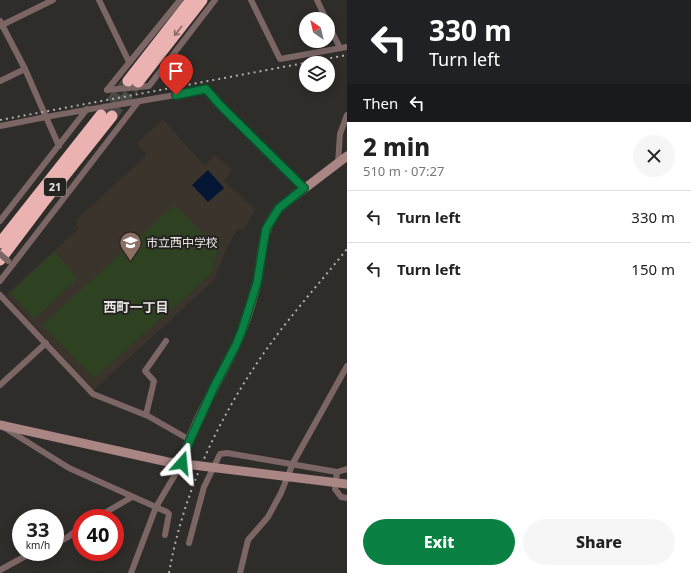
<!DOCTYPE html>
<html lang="en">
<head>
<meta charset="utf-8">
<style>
	:root { --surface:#fff; --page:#f6f6f6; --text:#222; --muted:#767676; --line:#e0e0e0; --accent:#0b8043 }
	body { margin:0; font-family:"Noto Sans","Noto Sans JP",sans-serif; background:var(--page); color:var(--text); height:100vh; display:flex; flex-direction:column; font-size:15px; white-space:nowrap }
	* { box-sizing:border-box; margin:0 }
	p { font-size:13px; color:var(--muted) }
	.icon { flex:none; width:22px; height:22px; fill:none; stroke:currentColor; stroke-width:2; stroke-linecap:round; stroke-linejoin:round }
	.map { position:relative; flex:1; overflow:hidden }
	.drawer { display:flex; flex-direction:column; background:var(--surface); width:344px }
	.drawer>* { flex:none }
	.banner { background:#202124; color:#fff; overflow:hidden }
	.needle { width:26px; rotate:326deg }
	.fabs { position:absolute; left:299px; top:12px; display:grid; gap:8px }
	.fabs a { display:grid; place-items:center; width:36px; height:36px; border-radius:50%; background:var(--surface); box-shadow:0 2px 10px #0003; font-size:20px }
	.speed { position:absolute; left:12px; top:509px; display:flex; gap:8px; font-size:20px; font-weight:700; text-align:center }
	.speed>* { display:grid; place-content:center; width:52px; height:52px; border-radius:50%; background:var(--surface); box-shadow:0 2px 10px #0003; line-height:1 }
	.speed small { font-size:10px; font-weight:400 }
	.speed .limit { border:6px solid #d22; background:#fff; color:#111 }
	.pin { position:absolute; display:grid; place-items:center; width:34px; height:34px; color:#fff; margin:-41px -17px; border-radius:50% 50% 50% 0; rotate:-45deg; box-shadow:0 0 4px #0007 }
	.pin .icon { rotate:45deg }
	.me { position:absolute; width:44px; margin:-22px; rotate:18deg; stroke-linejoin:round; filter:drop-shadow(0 0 3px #0008) }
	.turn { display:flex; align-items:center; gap:14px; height:84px; padding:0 16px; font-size:18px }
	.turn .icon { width:52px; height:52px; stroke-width:2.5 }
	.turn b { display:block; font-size:28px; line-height:34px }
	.then { display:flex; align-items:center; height:38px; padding:0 16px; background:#0003; gap:8px; font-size:15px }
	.round { display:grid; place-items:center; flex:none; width:42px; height:42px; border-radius:21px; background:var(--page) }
	.head { display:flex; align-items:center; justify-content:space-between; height:68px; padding:0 16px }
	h1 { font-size:24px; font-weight:800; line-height:30px }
	.cta { display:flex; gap:8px; margin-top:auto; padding:8px 16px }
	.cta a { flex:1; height:46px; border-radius:24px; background:var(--accent); color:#fff; font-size:16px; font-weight:800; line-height:46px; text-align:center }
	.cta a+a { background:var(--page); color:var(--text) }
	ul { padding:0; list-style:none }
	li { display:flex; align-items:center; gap:12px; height:52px; padding:0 16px; border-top:1px solid var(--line) }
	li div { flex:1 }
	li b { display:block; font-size:15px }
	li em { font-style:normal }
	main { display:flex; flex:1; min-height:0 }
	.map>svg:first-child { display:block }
</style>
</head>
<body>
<main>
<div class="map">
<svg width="347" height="573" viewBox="0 0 347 573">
	<rect width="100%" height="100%" fill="#2f2d2a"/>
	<polygon fill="#3a342c" points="163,120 204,165 215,155 232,170 224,181 255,209 244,230 238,228 227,247 215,279 94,390 7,296 8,293 78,229 76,220 147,155 137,143"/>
	<g fill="#2e4121">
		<polygon points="174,205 218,249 211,274 94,378 42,325"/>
		<polygon points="54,252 78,278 34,319 10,293"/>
	</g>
	<polygon fill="#051534" points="208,170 224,188 208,202 192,185"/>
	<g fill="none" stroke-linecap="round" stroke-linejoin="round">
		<g stroke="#4b4946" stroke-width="11" stroke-dasharray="11 5.5" stroke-linecap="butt">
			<polyline points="101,115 128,81"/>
			<polyline points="112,116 138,82"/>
		</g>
		<g stroke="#7c6665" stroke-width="6">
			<polyline points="99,0 129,62"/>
			<polyline points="251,0 280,59 347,47"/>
			<polyline points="317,0 326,19"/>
			<path d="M0,21L25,69L46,117C99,107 153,100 206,89L221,106L305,188"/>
			<polyline points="328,24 340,48"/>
			<polyline points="0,26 53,0"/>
			<polyline points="0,81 25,69"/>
			<polyline points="107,90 149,86 215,0"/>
			<polyline points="107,90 180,0"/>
			<polyline points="0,126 46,117 59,146"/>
			<polyline points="338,163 340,134 347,115"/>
			<polyline points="0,221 87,109"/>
			<polyline points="0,281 138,102"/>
			<polyline points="0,295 93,394 148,416 190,440"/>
			<polyline points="0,385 46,343"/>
			<polyline points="146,415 154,381 145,371 166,341"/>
			<polyline points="5,428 69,468 167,512 169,514 165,535"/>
			<polyline points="337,472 335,489 341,497 347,498"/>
			<polyline points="96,518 132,497"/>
			<polyline points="189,543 204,487 220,454 227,453 337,472 347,469"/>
			<polyline points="55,544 68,537 81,527"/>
			<polyline points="0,570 33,552"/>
			<polyline points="131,573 156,507 182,463"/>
			<polyline points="240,573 248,540 268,517 281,493 293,463 347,366"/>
		</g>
		<g stroke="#a98584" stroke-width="9">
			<polyline points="0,425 168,462 186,464"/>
			<path d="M182,463C193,422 217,385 235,347C244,329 252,302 257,283C261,266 261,245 267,229C269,221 275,214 279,208L347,156"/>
		</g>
		<g stroke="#eab3b1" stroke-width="11">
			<polyline points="128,81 191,0"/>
			<polyline points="138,82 202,0"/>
			<polyline points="0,243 101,115"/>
			<polyline points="0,260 46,199 112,116"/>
		</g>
		<g stroke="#b0aeac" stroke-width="2" stroke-dasharray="2 4" stroke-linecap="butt">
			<polyline points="0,120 347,55"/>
			<path d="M169,573C184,488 223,408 274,339C297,308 323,279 347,249"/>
		</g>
		<polyline stroke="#7c6665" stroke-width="6" points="0,254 8,261"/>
		<polyline stroke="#a98584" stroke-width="9" points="193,465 347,484"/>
	</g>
	<defs><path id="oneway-shaft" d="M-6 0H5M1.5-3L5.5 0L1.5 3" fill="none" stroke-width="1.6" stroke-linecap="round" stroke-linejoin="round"/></defs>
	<use stroke="#886b68" href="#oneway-shaft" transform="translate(178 31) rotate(128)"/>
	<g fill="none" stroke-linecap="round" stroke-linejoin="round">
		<defs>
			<polyline id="route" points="176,95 206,89 221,106 304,188 279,208 266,229 257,283 242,330 236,345 214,387 190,440 182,463"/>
		</defs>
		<use href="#route" stroke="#07532c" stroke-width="10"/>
		<use href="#route" stroke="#0b8043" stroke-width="7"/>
	</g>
	<defs>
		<symbol id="school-pin" viewBox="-11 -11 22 30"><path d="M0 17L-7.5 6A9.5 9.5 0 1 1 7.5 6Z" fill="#8d6e63" stroke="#252320"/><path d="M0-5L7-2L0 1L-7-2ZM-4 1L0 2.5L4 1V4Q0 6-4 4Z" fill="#fff"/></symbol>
	</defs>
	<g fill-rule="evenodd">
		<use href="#school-pin" x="118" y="230" width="25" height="34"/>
	</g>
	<g text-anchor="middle" stroke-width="4" stroke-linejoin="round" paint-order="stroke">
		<rect fill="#252320" stroke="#adaba8" stroke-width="1" x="44" y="178" width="22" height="18" rx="3"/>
		<g font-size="11" font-weight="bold" fill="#e7e5e3">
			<text x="55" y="191">21</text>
		</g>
		<g font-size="12" fill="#e7e5e3" stroke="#252320" text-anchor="start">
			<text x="146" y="247">市立西中学校</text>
		</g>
		<g font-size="13" font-weight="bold" fill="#e7e5e3" stroke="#252320">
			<text x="136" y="312">西町一丁目</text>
		</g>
	</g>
</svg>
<div class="fabs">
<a><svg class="needle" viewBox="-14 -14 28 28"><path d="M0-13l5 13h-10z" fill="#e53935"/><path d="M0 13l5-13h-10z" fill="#767676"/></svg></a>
<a><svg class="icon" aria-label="layers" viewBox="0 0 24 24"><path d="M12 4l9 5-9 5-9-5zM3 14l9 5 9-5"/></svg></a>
</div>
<div class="speed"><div>33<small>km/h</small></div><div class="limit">40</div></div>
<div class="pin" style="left:176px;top:95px;background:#d93025"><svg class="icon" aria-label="arrive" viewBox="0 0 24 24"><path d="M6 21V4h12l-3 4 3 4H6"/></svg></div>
<svg class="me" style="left:182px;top:463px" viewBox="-20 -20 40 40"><path d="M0-17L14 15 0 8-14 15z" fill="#0b8043" stroke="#fff" stroke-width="4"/></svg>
</div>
<section class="drawer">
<div class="banner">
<div class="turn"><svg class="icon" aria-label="left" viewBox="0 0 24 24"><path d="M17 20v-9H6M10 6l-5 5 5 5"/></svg><div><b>330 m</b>Turn left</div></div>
<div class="then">Then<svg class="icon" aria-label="left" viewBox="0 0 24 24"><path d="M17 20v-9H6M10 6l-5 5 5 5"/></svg></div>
</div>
<div class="head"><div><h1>2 min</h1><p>510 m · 07:27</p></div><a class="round"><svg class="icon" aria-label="close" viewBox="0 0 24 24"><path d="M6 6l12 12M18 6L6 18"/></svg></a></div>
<ul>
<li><svg class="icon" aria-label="left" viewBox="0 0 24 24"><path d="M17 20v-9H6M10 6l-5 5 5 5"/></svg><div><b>Turn left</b></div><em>330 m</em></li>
<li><svg class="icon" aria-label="left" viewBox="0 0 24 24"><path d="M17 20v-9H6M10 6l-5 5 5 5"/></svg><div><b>Turn left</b></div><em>150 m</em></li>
</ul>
<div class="cta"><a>Exit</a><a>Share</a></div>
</section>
</main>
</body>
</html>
